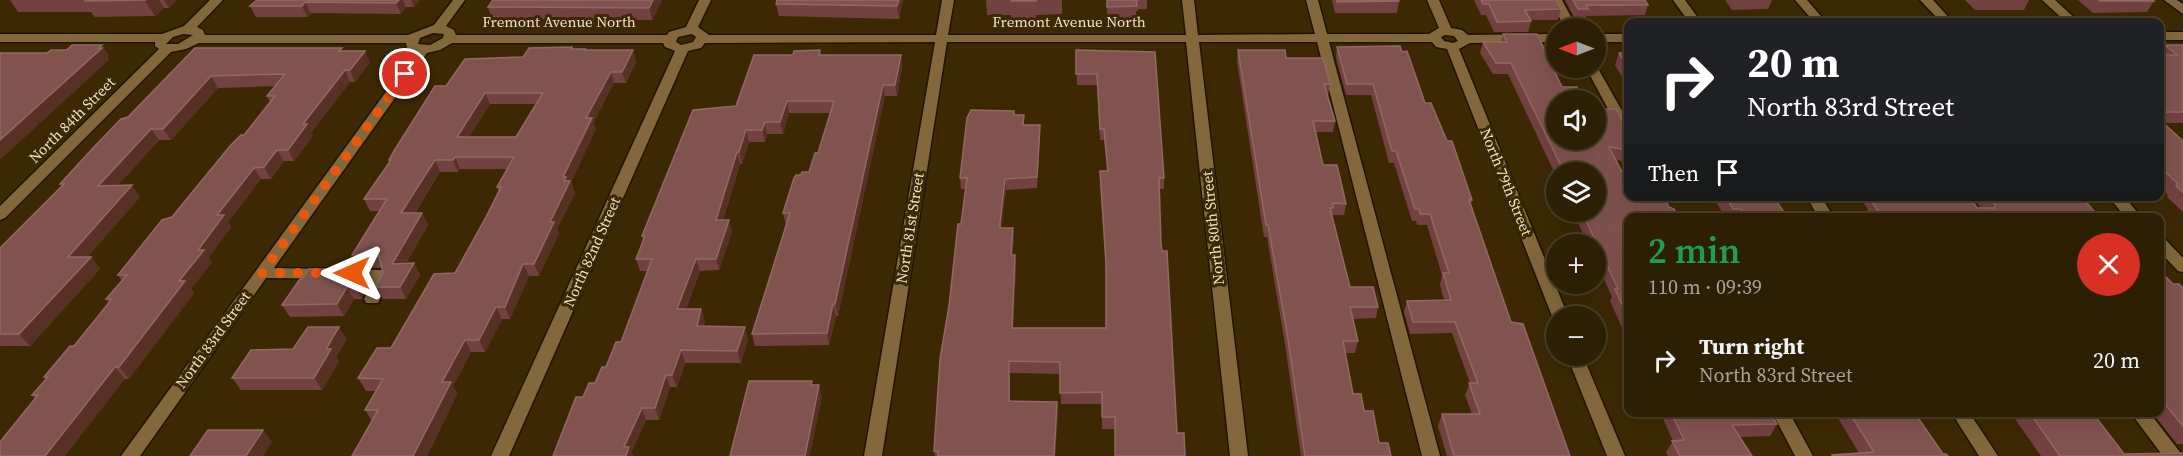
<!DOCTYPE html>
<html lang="en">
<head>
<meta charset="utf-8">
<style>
	:root { --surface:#2d1f03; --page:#35270d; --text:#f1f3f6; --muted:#a7a29a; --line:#483d25 }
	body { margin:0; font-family:"Source Serif 4",serif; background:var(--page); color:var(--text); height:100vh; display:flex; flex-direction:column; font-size:22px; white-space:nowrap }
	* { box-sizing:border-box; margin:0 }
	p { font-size:20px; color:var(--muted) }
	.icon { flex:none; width:33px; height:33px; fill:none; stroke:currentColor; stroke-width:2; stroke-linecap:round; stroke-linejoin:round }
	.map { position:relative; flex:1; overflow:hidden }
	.details { position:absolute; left:1624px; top:213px; width:540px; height:204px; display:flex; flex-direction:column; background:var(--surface); border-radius:12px; box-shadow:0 6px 24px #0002,0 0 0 2px var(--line) }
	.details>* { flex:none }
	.top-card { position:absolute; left:1624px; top:18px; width:540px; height:183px; border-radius:12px; box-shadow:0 6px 24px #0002,0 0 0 2px var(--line); background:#202124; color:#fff; overflow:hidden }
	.needle { width:39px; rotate:270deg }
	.controls { position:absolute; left:1546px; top:18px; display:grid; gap:12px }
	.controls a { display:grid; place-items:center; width:60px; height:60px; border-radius:50%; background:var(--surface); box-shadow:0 6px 24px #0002,0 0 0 2px var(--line); font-size:30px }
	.pin { position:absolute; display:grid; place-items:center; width:51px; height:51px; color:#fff; margin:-26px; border:3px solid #fff; border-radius:50%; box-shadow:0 2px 6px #0007 }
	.me { position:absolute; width:66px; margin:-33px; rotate:270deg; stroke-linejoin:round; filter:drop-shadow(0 0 4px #0008) }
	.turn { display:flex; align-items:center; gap:21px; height:126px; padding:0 24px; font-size:27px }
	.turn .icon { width:78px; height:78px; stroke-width:2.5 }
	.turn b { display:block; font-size:42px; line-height:51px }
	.then { display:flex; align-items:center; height:57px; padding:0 24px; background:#0003; gap:12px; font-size:22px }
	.round { display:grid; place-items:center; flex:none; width:63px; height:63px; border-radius:32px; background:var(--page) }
	.head { display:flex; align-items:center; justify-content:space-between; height:102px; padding:0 24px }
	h1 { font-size:36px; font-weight:600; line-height:45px; color:#1e9e55 }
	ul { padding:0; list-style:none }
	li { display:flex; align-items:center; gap:18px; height:90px; padding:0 24px }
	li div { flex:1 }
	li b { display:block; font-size:22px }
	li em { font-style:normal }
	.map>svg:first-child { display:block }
</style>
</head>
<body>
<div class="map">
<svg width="2183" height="456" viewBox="0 0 2183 456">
	<rect width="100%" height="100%" fill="#3c2904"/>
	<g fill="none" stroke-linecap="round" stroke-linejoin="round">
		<defs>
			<g id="minor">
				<path d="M210,0H223L197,27L203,30L205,35H408L434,25L453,0H465L446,26L454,30L456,35H667L669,32L686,27L699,0H711L698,27L709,35H936L942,0H954L948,35H1186L1182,0H1194L1198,35L1315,34L1306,0H1318L1327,34H1429L1439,28L1427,0H1439L1451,28L1462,30L1468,35L1557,34V42L1470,43L1459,49L1568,316H1557V321L1552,316L1447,49L1436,47L1432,42H1329L1440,456H1422L1317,42H1199L1248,456H1230L1186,42H947L882,456H864L935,42L705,43L701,48L688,51L509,456H491L675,51L665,47L663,43H452L440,50L427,53L274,268L384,270L387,285L378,303H366L364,299L371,285V279L266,278L140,456H121L415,52L407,49L406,43H199L186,49L171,52L5,218L0,220V206L159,49L155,46V42H0V34H162L184,26ZM433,33L444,34L443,38L430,45L418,44L420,38ZM183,34L193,35L178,44H166L173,37ZM692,34L696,37L693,42L681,45L676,42L678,37ZM1445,35L1454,36L1458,41L1453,43L1444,41L1441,37Z"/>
				<polygon points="1550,0 1562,0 1577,28 1565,28"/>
				<polygon points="1673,0 1685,0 1701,22 1689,22"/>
				<polygon points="1795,0 1807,0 1826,22 1814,22"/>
				<polygon points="1920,0 1933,0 1953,22 1941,22"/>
				<polygon points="2042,0 2055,0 2079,22 2066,22"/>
				<polygon points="2164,0 2177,0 2183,4 2183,14"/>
				<rect x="2160" y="32" width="23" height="8"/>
				<rect x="1596" y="34" width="33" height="8"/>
				<polygon points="1596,65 1629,123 1629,139 1622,135 1586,68 1596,68"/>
				<polygon points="1806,196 1821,196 1834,218 1819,218"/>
				<polygon points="2108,196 2124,196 2142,218 2126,218"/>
				<polygon points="2160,238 2165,239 2183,258 2183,272 2178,271 2160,252"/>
				<polygon points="1567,356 1583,356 1625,456 1607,456"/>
				<polygon points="1772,412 1789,412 1813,456 1795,456"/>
				<polygon points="1951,412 1969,412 1998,456 1979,456"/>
				<polygon points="2130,412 2149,412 2183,456 2163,456"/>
			</g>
		</defs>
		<use href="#minor" stroke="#201300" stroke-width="3"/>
		<use href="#minor" fill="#83683b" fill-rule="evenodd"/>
	</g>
	<g fill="#724241" fill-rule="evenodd">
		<polygon points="10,0 176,0 169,8 164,8 155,16 95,17 91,12 18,12"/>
		<polygon points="256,0 420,0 414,7 406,7 401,14 311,13 307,17 256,17 250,6"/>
		<polygon points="493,0 662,0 652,20 492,19 488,7"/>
		<polygon points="903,0 899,19 779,16 776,4"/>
		<polygon points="986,0 1062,0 1062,14 1036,15 1036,19 1012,19 1011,15 987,15"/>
		<polygon points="1107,0 1147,0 1147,9 1138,9 1138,11 1136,11 1136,18 1107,18"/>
		<polygon points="1332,0 1399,0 1399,1 1397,13 1335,13"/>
		<polygon points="1474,0 1556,0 1561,9 1558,20 1530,20 1531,21 1528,32 1494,32 1486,15 1481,15"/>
		<polygon points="1565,0 1645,0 1648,5 1645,15 1586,16 1585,19 1575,19"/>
		<polygon points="1725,0 1772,0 1768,9 1732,10"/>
		<polygon points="1965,0 2029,0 2024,10 1975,10"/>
		<polygon points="2078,0 2153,0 2154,1 2147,12 2093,13"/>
		<polygon points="1503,34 1557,100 1629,127 1629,162 1616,160 1629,218 1629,343 1610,301 1612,297 1596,261 1596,244 1588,244 1573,212 1596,212 1596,172 1557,172 1557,178 1508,74 1493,74 1480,53 1483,42 1501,42"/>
		<polygon points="2165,45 2183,45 2183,123 2164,123 2183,141 2183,212 2167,197 2168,195 2160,187 2160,53"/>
		<path d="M572,47L573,49L586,50H633L636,62L626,83H614L593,123L596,129L571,182L575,193L557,229L559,233L539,276H529L510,319H502L485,352H471L453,386L457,394L427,456H352L372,421L365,410L376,391H366L358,378L391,348L455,273L486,217L499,192L497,187L507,169H460L458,172H440L415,213H422L428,225L406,263H414L420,275L406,299H383L376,287L383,273L382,268L359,267L352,255L380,211H370L364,199L390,162L389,160L446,86L523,57ZM490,104H536L516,137H469Z"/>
		<polygon points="1337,47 1402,52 1425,103 1472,200 1471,204 1511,322 1570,456 1447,456 1438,426 1442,414 1472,414 1465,395 1470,383 1452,333 1410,334 1404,312 1407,301 1444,300 1440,285 1442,275 1427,225 1417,225 1416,221 1412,221 1394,163 1389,163 1371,95 1346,95 1336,58"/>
		<polygon points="195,48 343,51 370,62 355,82 350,82 311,133 313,136 294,161 284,161 271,179 261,179 228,222 231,227 209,257 212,262 191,289 194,293 129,379 125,379 35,399 32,395 46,379 44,377 74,346 109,303 106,299 122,281 118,275 172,217 244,135 270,102 267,96 275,86 218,88 171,140 159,140 117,186 140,197 87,257 91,257 100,269 30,346 0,346 0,248 62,186 60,184 128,117"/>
		<polygon points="820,50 821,55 901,55 902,67 897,96 885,96 838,316 836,316 829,345 755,346 752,334 787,225 786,225 783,213 801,175 809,172 818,153 830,113 789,113 783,134 767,134 765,142 749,142 742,164 740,164 723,220 732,232 719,270 700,271 686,309 701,309 705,321 704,326 748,339 741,363 685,363 677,387 670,387 659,420 646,420 631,453 633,456 553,456 583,397 595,383 621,342 648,271 640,271 636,259 643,241 642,236 736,106"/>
		<polygon points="1076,50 1155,52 1164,178 1164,189 1159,189 1114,429 1102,429 1102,404 1061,404 1060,374 1010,373 1010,401 1058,414 1055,456 935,456 934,451 949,306 966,189 961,189 960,178 1014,111 1014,115 1024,115 1024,125 1040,125 1040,136 1037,188 1006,190 1001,228 1014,240 1012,255 1016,267 1013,328 1106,328 1106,274 1100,183 1100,171 1107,171 1104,140 1100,140 1097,85 1077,85"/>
		<polygon points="1238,50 1286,58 1330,84 1328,95 1327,95 1335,121 1333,132 1316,132 1323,165 1346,204 1344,215 1332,215 1350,287 1378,307 1376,318 1353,319 1358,341 1355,353 1345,353 1353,394 1364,411 1379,443 1391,456 1301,456 1285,344 1267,237 1264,237 1237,61"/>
		<polygon points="1619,53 1629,53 1629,89 1615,65"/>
		<polygon points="1700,196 1773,196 1788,218 1726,218 1715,201 1702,201"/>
		<polygon points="1859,196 1969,196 1977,208 1981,208 1973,196 2081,196 2100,218 1868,218 1865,213 1868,209"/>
		<polygon points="362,269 369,281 362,299 354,299 344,316 290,317 282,305"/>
		<polygon points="2160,273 2173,284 2183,288 2183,444 2177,444 2152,412 2160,412"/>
		<polygon points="347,339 336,357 339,361 322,390 241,390 232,378 293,349"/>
		<polygon points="1660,412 1776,412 1773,417 1777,424 1770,436 1740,437 1752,456 1668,456 1666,452 1673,441"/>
		<polygon points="1791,412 1914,412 1943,454 1948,456 1832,456 1832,455 1859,453 1838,418 1795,418"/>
		<polygon points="2010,412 2092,412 2124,454 2183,456 2041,456"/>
	</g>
	<g fill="#573123">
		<polygon points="146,0 159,0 164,8 155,16 145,1"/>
		<polygon points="164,0 176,0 169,8"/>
		<polygon points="399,0 403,0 406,7 401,14 396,3"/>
		<polygon points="411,0 420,0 414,7"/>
		<polygon points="653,0 662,0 652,20 649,8"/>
		<polygon points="899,0 903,0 899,19 897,6"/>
		<polygon points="305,2 311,13 307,17 302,6"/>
		<polygon points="102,45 109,56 108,57 109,60 0,160 0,140"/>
		<polygon points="633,50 636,62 626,83 622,72"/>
		<polygon points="365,51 370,62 355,82 350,70"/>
		<polygon points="901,55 902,67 897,96 895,85"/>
		<polygon points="345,70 350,82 311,133 313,136 294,161 288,150 303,124"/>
		<polygon points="611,72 614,83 593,123 596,129 571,182 575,193 557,229 559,233 539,276 534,264 550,222 563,177 586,118"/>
		<polygon points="211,76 218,88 171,140 163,129"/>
		<polygon points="883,85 885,96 838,316 835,304"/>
		<polygon points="485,93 490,104 462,148 457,137"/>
		<polygon points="787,101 789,113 783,134 780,122"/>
		<polygon points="765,122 767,134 765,142 762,130"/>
		<polygon points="1040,125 1040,136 1037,188 1037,177"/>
		<polygon points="151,129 159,140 106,198 98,186"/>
		<polygon points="746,130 749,142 742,164 739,152"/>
		<polygon points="277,150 284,161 271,179 264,167"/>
		<polygon points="737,152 740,164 719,232 716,220"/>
		<polygon points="455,157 460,169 458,172 453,160"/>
		<polygon points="435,160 440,172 407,225 401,213"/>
		<polygon points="254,168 261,179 228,222 231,227 209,257 212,262 191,289 194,293 129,379 119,367 179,281 198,250 217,215"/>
		<polygon points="1005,179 1006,190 1001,234 1000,223"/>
		<polygon points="132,185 140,197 77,269 68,257"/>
		<polygon points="422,213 428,225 399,276 392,264"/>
		<polygon points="729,220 732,232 719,270 716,259"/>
		<polygon points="1013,228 1014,240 1012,267 1011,255"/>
		<polygon points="1015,255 1016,267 1013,340 1012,328"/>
		<polygon points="91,257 100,269 30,346 19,334"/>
		<polygon points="696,259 700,271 681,321 677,309"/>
		<polygon points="414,263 420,275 406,299 400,287"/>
		<polygon points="523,264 529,276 510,319 505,307"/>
		<polygon points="362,269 369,281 362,299 355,287"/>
		<polygon points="347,287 354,299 344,316 337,304"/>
		<polygon points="833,304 836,316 829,345 827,333"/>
		<polygon points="496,307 502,319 485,352 479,340"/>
		<polygon points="701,309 705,321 701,338 697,326"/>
		<polygon points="339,327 347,339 336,357 339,361 322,390 314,378 326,349"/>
		<polygon points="745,327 748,339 741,363 737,351"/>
		<polygon points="465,340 471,352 453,386 457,394 427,456 413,456 442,382"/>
		<polygon points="681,350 685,363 677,387 672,375"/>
		<polygon points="1009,361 1010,373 1009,413"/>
		<polygon points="115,367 125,379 65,456 45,456"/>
		<polygon points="666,375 670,387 659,420 655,408"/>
		<polygon points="819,385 822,397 810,456 805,456"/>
		<polygon points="1057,402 1058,414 1055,456 1054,456"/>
		<polygon points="642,408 646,420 631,453 633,456 626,456 624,447"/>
		<polygon points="263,430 272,442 263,456 246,456"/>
	</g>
	<g fill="#80534f" stroke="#916962" stroke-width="1.5" fill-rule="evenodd">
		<polygon points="86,0 146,0 85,1"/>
		<polygon points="257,0 399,0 396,3 305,2 302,6 250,6"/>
		<polygon points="493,0 653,0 649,8 488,7"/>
		<polygon points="777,0 899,0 897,6 776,4"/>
		<rect x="1011" y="0" width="25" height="1"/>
		<polygon points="1107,0 1139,0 1136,0 1137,6 1107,7"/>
		<polygon points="1337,0 1399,0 1399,1 1337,2"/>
		<polygon points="1481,0 1556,0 1561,9 1525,10 1531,21 1497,22 1489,4 1483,4"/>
		<polygon points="1573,0 1645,0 1648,5 1586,5 1588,9 1578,9"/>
		<polygon points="2099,0 2153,0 2154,1 2100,1"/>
		<polygon points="1503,34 1537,34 1562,87 1577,87 1586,100 1557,100 1557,140 1596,140 1596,109 1616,109 1625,126 1629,127 1629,150 1609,147 1629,185 1629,196 1663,196 1669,207 1674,209 1679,218 1629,218 1629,320 1615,289 1618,289 1582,212 1596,212 1596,172 1564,172 1511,63 1496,63 1483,42 1507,42"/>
		<polygon points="72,45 102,45 98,48 102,48 0,140 0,53 47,53 51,50 67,50"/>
		<polygon points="2165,45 2183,45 2183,112 2160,112 2160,55 2177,55"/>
		<polygon points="1400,46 1402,52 1407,51 1425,103 1431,103 1447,141 1452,141 1472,200 1469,200 1511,322 1523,324 1570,456 1454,456 1442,414 1480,414 1469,383 1478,383 1455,322 1413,322 1407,301 1451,300 1443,273 1449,273 1430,214 1420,214 1419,209 1415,209 1396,151 1392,151 1373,84 1347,84 1337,47"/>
		<path d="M572,47L571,49H585L584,50H633L622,72H611L586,118H592L563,177H566L564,181H570L550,222H554L534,264H523L505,307H496L479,340H465L442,382H451L413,456H352L378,410H365L383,379L358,378L377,348H391L434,274L455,273L486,217L501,187H497L514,157H455L453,160H435L401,213H422L392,264L414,263L400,287H376L383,273L379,256L352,255L387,199H364L391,160H389L394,151L435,86H446L465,59L523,57L529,48ZM485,93H543L516,137H457Z"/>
		<polygon points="195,48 342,48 339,51 365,51 350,70 345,70 303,124 307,124 288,150 277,150 264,167 254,168 217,215 224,215 198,250 204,250 179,281 185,281 119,367 115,367 45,456 0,456 0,442 38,395 32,395 48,377 44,377 70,346 74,346 112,299 106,299 127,275 118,275 162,220 172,217 230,146 241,135 244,135 275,96 267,96 285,74 211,76 163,129 151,129 98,186 132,185 68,257 91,257 19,334 0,334 0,248 64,184 60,184 93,148 121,119 128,117"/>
		<polygon points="820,50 819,55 901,55 895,85 883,85 835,304 833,304 827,333 752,334 790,213 783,213 794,178 796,175 801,175 802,172 809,172 815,153 818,153 834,101 787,101 780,122 765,122 762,130 746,130 739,152 737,152 716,220 729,220 716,259 696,259 677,309 701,309 697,326 745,327 737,351 681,350 672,375 666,375 655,408 642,408 624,447 629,447 626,456 553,456 576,397 583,397 589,383 595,383 602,367 606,367 616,342 621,342 652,259 636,259 645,236 642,236 693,110 736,106 754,55 793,55 794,51"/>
		<polygon points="1076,50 1155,52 1164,178 1159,178 1161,244 1162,251 1167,251 1177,433 1184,433 1185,456 1115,456 1115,417 1102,417 1102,392 1060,393 1060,362 1009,361 1009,401 1057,402 1054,456 938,456 938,451 934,451 940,359 949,306 958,224 961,224 967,178 960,178 967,118 971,110 1014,111 1014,115 1024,115 1023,125 1040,125 1037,177 1005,179 1000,223 1000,228 1013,228 1011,255 1015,255 1012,328 1106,328 1106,262 1100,171 1108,171 1104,129 1100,129 1097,74 1076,74"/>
		<polygon points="1238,50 1285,50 1286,58 1323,58 1330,84 1324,84 1335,121 1313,121 1323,165 1337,165 1346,204 1333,203 1333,208 1330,208 1350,287 1373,287 1378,307 1350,307 1358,341 1343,341 1353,394 1361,394 1364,411 1373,411 1379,443 1388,443 1391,456 1305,456 1287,333 1268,225 1266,225"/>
		<polygon points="1619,53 1629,53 1629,70"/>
		<polygon points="2160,120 2183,141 2183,192 2176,186 2178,184 2160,167"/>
		<polygon points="1725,196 1773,196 1788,218 1747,218 1741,209 1733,209"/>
		<polygon points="1874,196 1969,196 1977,208 1995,208 1995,205 1989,196 2081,196 2100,218 1883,218 1872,202 1877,202"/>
		<polygon points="309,269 362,269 355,287 347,287 337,304 282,305 300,279 302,279"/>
		<polygon points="2160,273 2162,273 2173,284 2179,284 2183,288 2183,426 2161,399 2160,399"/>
		<polygon points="308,327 339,327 326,349 331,349 314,378 232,378 251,350 293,349"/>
		<polygon points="749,381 812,381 811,385 819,385 805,456 730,456"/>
		<polygon points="1671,412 1770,412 1777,424 1732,425 1752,456 1680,456 1672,441 1684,440"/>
		<polygon points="1849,412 1914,412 1943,454 1946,454 1948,456 1833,456 1832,455 1874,452"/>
		<polygon points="2029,412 2092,412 2124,454 2183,453 2183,456 2060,456"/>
		<polygon points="208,430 263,430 246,456 190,456"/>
	</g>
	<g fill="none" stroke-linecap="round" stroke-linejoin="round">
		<polyline stroke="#ea580c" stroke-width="10" stroke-dasharray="0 18" points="352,273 262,273 405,74"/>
	</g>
	<g text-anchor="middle" stroke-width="6" stroke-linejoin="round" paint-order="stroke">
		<g font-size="15" fill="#eedfc7" stroke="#3c2904">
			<text x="559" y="27">Fremont Avenue North</text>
			<text x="1069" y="27">Fremont Avenue North</text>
			<text transform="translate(72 120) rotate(-45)" y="5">North 84th Street</text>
			<text transform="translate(1506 182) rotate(68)" y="5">North 79th Street</text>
			<text transform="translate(910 228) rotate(-81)" y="5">North 81st Street</text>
			<text transform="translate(1213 228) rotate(-96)" y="5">North 80th Street</text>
			<text transform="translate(592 252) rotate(-66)" y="5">North 82nd Street</text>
			<text transform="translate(213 340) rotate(-54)" y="5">North 83rd Street</text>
		</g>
	</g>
</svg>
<div class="controls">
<a><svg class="needle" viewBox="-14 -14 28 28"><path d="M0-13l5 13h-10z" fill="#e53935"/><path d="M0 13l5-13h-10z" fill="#a7a29a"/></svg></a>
<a><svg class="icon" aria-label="sound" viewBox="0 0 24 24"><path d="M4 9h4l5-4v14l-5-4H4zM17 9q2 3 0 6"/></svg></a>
<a><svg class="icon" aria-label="layers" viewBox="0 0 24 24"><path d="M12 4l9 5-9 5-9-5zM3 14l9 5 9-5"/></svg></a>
<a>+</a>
<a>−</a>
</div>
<div class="pin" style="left:405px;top:74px;background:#d93025"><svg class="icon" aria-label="arrive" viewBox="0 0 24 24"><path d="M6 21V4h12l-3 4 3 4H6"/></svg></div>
<svg class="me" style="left:352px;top:273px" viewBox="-20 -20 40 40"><path d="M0-17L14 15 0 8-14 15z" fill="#ea580c" stroke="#fff" stroke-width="4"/></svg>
<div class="top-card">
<div class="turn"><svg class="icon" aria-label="right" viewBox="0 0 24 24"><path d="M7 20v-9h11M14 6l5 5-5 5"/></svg><div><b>20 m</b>North 83rd Street</div></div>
<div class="then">Then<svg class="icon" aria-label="arrive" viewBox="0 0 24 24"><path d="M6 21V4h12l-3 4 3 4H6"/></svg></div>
</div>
<section class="details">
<div class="head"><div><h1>2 min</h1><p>110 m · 09:39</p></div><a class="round" style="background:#d93025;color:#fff"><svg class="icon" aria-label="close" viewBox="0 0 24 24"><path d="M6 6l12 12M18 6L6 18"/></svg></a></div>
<ul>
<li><svg class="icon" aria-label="right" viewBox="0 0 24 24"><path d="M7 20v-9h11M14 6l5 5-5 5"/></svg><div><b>Turn right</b><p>North 83rd Street</p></div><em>20 m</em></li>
</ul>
</section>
</div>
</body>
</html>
